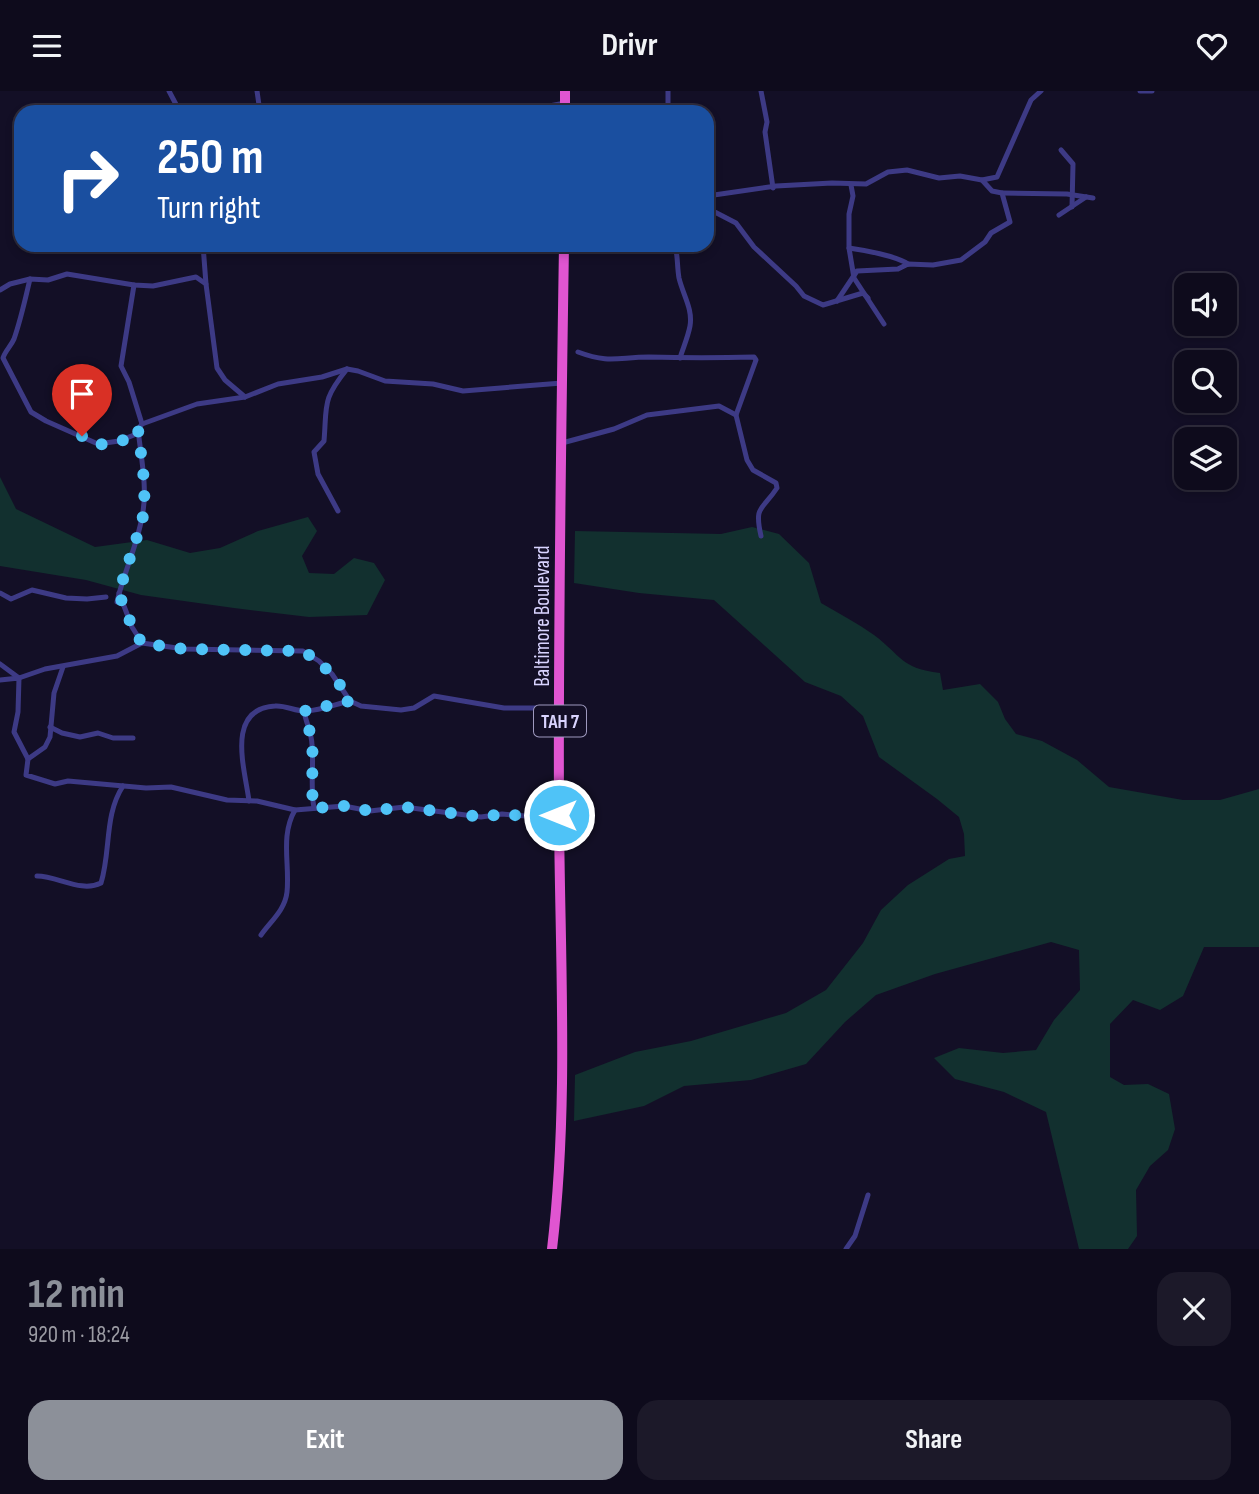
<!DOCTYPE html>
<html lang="en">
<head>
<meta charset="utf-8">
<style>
	:root { --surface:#0e0b1c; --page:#1c1929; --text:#f1f3f6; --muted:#9b9ba3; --line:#2e2b3b; --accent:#8c9099 }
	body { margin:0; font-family:"Sofia Sans Condensed",sans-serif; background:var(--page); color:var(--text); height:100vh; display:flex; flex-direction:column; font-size:26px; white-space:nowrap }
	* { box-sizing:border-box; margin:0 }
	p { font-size:23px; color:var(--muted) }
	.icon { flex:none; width:38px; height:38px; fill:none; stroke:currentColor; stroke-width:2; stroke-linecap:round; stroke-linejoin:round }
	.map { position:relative; height:1158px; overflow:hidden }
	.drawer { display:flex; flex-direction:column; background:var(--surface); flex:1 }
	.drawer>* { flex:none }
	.banner { position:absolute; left:14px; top:14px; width:700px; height:147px; border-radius:21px; box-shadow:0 4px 10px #0003,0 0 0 2px var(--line); background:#1a4fa0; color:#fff; overflow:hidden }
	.controls { position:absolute; left:1174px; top:182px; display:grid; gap:14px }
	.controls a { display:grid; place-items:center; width:63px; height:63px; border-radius:14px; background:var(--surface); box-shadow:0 4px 10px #0003,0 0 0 2px var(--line); font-size:35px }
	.pin { position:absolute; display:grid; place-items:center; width:60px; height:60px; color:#fff; margin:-72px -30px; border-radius:50% 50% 50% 0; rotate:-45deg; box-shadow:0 0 7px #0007 }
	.pin .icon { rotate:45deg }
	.me { position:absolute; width:77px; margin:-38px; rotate:270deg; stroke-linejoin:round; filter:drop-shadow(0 0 5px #0008) }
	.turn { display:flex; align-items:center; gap:24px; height:147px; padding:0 28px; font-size:32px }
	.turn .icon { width:91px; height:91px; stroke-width:2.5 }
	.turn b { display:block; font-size:49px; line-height:60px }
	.round { display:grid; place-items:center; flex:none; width:74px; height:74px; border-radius:21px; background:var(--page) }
	.head { display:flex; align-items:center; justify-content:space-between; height:119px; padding:0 28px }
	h1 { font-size:42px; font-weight:700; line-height:52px; color:var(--accent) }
	.action { display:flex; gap:14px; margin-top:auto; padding:14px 28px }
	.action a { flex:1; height:80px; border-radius:21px; background:var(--accent); color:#fff; font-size:28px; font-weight:700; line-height:80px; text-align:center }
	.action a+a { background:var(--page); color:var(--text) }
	header { display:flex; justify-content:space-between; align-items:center; height:91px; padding:0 28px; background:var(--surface); font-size:32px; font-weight:700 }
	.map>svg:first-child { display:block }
</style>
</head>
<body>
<header><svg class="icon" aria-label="menu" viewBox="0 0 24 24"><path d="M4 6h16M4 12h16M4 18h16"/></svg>Drivr<svg class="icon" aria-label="heart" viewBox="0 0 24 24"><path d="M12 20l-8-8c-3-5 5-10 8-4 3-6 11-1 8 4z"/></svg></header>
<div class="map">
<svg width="1259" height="1158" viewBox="0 0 1259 1158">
	<rect width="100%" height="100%" fill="#130f26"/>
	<g fill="#12302f">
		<polygon points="0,386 16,418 95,456 147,449 190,462 220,457 258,440 308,426 317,440 302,465 309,482 334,483 354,467 374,472 385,489 367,524 309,526 234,517 141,504 86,489 0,475"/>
		<path d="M752,436L779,443L809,472L821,512C838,522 857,532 874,544C902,565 900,577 940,582L943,599L980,593L998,611L1005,628L1016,643L1042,650L1077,669L1109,696L1183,709H1220L1259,698V856H1204L1183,905L1160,919L1133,909L1110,933V986L1124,994L1148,993L1169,1003L1175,1038L1168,1059L1150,1075L1136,1099L1137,1145L1128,1158H1079L1046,1021L1004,1001L955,988L934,967L959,957L1003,962L1036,959L1054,929L1080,899L1079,859L1051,851L935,883L876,904L845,931L806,973L751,989L684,995L644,1015L574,1030L575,984L635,961L691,950L786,922L826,899L863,852L881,819L908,794L949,768L965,765L964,743L959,726L937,708L879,666L863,625L841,605L805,591L714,509L639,502L574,492L575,440L721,443Z"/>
	</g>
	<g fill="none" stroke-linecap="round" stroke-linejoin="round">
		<g stroke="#3d3a85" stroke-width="5">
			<polyline points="169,0 180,21"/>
			<polyline points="257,0 260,21"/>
			<polyline points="668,0 668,21"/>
			<polyline points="761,0 767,31 765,41 773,97"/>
			<polyline points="1140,0 1152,0"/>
			<polyline points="518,21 565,12"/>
			<polyline points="1061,59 1073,73 1072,116"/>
			<polyline points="851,94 853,105 849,123 849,157 854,187 884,233"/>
			<polyline points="1002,102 1067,103 1093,107"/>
			<polyline points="707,105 776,95 832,92 866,93 888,81 907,79 939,87 960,85 982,89"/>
			<polyline points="707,117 736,132 754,156 796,195 804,205 823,214 863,202 868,207"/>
			<polyline points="1059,124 1086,106"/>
			<polyline points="203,154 206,193"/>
			<path d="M675,154C678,165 677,176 679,187C683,204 693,218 690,235C688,246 683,257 680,267"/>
			<path d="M849,157C863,159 897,165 908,173"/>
			<path d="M30,188C25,209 21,228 14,248C11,255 5,260 3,267L31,321L46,330L98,353L119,350L134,344L137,339"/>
			<polyline points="134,194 121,275 129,291 142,333"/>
			<polyline points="0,199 10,193 30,188 48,189 67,183 134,194 153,195 196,186 206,193 217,277 225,289 245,306"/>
			<polyline points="837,210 857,180 898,178 908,173 933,174 961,169 985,151 991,142 1010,131 1002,102 992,100 982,89 997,86 1031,9 1041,0"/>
			<path d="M578,261C610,273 618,266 649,266C684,267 719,267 754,266L756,269L736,324L747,369L753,379L776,392L777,397C762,420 754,414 761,445"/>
			<polyline points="562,352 614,338 647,324 719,315 736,324"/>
			<path d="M338,420L318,383L314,361L324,350C327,313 322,309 347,278"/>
			<polyline points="0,502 11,508 32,499 66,507 87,508 106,506"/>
			<polyline points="119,502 132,536 142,552"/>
			<path d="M117,511C123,484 137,455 142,426C148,398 141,367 138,338L142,333L197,313L245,306L278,293L322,286L347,278L358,280L385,290L433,293L463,300L562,292"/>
			<polyline points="0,573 19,587 45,578 117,565 142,552 184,558 303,560 319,570 332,583 350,610 361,615 401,619 414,617 434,605 504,617 560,617"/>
			<polyline points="0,589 19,587 18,621 14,641 28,668 26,684 55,693 68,690 146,697 171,696 227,709 257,710 295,719 344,715 370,720 404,716 481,726 502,723 537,726 559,724"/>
			<path d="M304,620C306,632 312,643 312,654C314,675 310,696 314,717"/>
			<polyline points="50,636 62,642 80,646 98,642 113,647 133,647"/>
			<polyline points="28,668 45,656 50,646 54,602 63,576"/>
			<path d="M249,710C245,678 225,618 275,615C286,614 296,621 307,620C321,619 336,613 350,610"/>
			<path d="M37,785C58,785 81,802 101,792C111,760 104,724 123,695"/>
			<path d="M261,844C271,830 285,819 287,801C290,773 280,745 295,719"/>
			<polyline points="846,1158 855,1145 868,1104"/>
		</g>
		<g stroke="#e055d1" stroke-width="10">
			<polyline points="565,21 565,0"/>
			<path d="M552,1158C569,1014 560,869 559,725C558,535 561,344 564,154"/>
		</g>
	</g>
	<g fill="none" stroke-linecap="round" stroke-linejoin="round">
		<path stroke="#4fc3f7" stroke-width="12" stroke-dasharray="0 21.6" d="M82,345C87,348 93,352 99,353C112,355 131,348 138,338C141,366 147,396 143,425C140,441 119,494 120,503C121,513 136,544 142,552L184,558L303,560C324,573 338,588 350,610L304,620C306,632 312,643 312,654C314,675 310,696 314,717L344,715L370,720L404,716L481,726L502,723L537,726L559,724"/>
	</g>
	<g text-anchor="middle" stroke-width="7" stroke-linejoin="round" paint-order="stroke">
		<rect fill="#130f26" stroke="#9e99be" stroke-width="2" x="534" y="614.5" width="52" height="31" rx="5"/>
		<g font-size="19" font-weight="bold" fill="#d9d4ff">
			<text x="560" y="637">TAH 7</text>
		</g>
		<g font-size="21" fill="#d9d4ff" stroke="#130f26">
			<text transform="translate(542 525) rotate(-90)" y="7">Baltimore Boulevard</text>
		</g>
	</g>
</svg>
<div class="controls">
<a><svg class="icon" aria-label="sound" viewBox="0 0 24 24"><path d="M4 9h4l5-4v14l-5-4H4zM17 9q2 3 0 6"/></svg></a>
<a><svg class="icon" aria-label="search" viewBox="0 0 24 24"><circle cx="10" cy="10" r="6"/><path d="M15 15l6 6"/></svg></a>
<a><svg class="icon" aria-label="layers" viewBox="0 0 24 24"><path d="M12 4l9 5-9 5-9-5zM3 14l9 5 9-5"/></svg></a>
</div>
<div class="pin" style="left:82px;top:345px;background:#d93025"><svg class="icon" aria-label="arrive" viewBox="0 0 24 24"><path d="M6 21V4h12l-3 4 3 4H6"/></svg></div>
<svg class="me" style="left:559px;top:724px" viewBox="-20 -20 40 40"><circle r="17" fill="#4fc3f7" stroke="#fff" stroke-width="3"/><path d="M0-11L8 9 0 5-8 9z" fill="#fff"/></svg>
<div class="banner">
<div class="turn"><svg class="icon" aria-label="right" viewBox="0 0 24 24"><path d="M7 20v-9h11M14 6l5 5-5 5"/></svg><div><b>250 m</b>Turn right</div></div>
</div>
</div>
<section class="drawer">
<div class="head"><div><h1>12 min</h1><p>920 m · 18:24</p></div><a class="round"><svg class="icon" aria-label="close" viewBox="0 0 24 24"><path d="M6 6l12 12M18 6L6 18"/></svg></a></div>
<div class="action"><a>Exit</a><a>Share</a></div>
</section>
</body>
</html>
